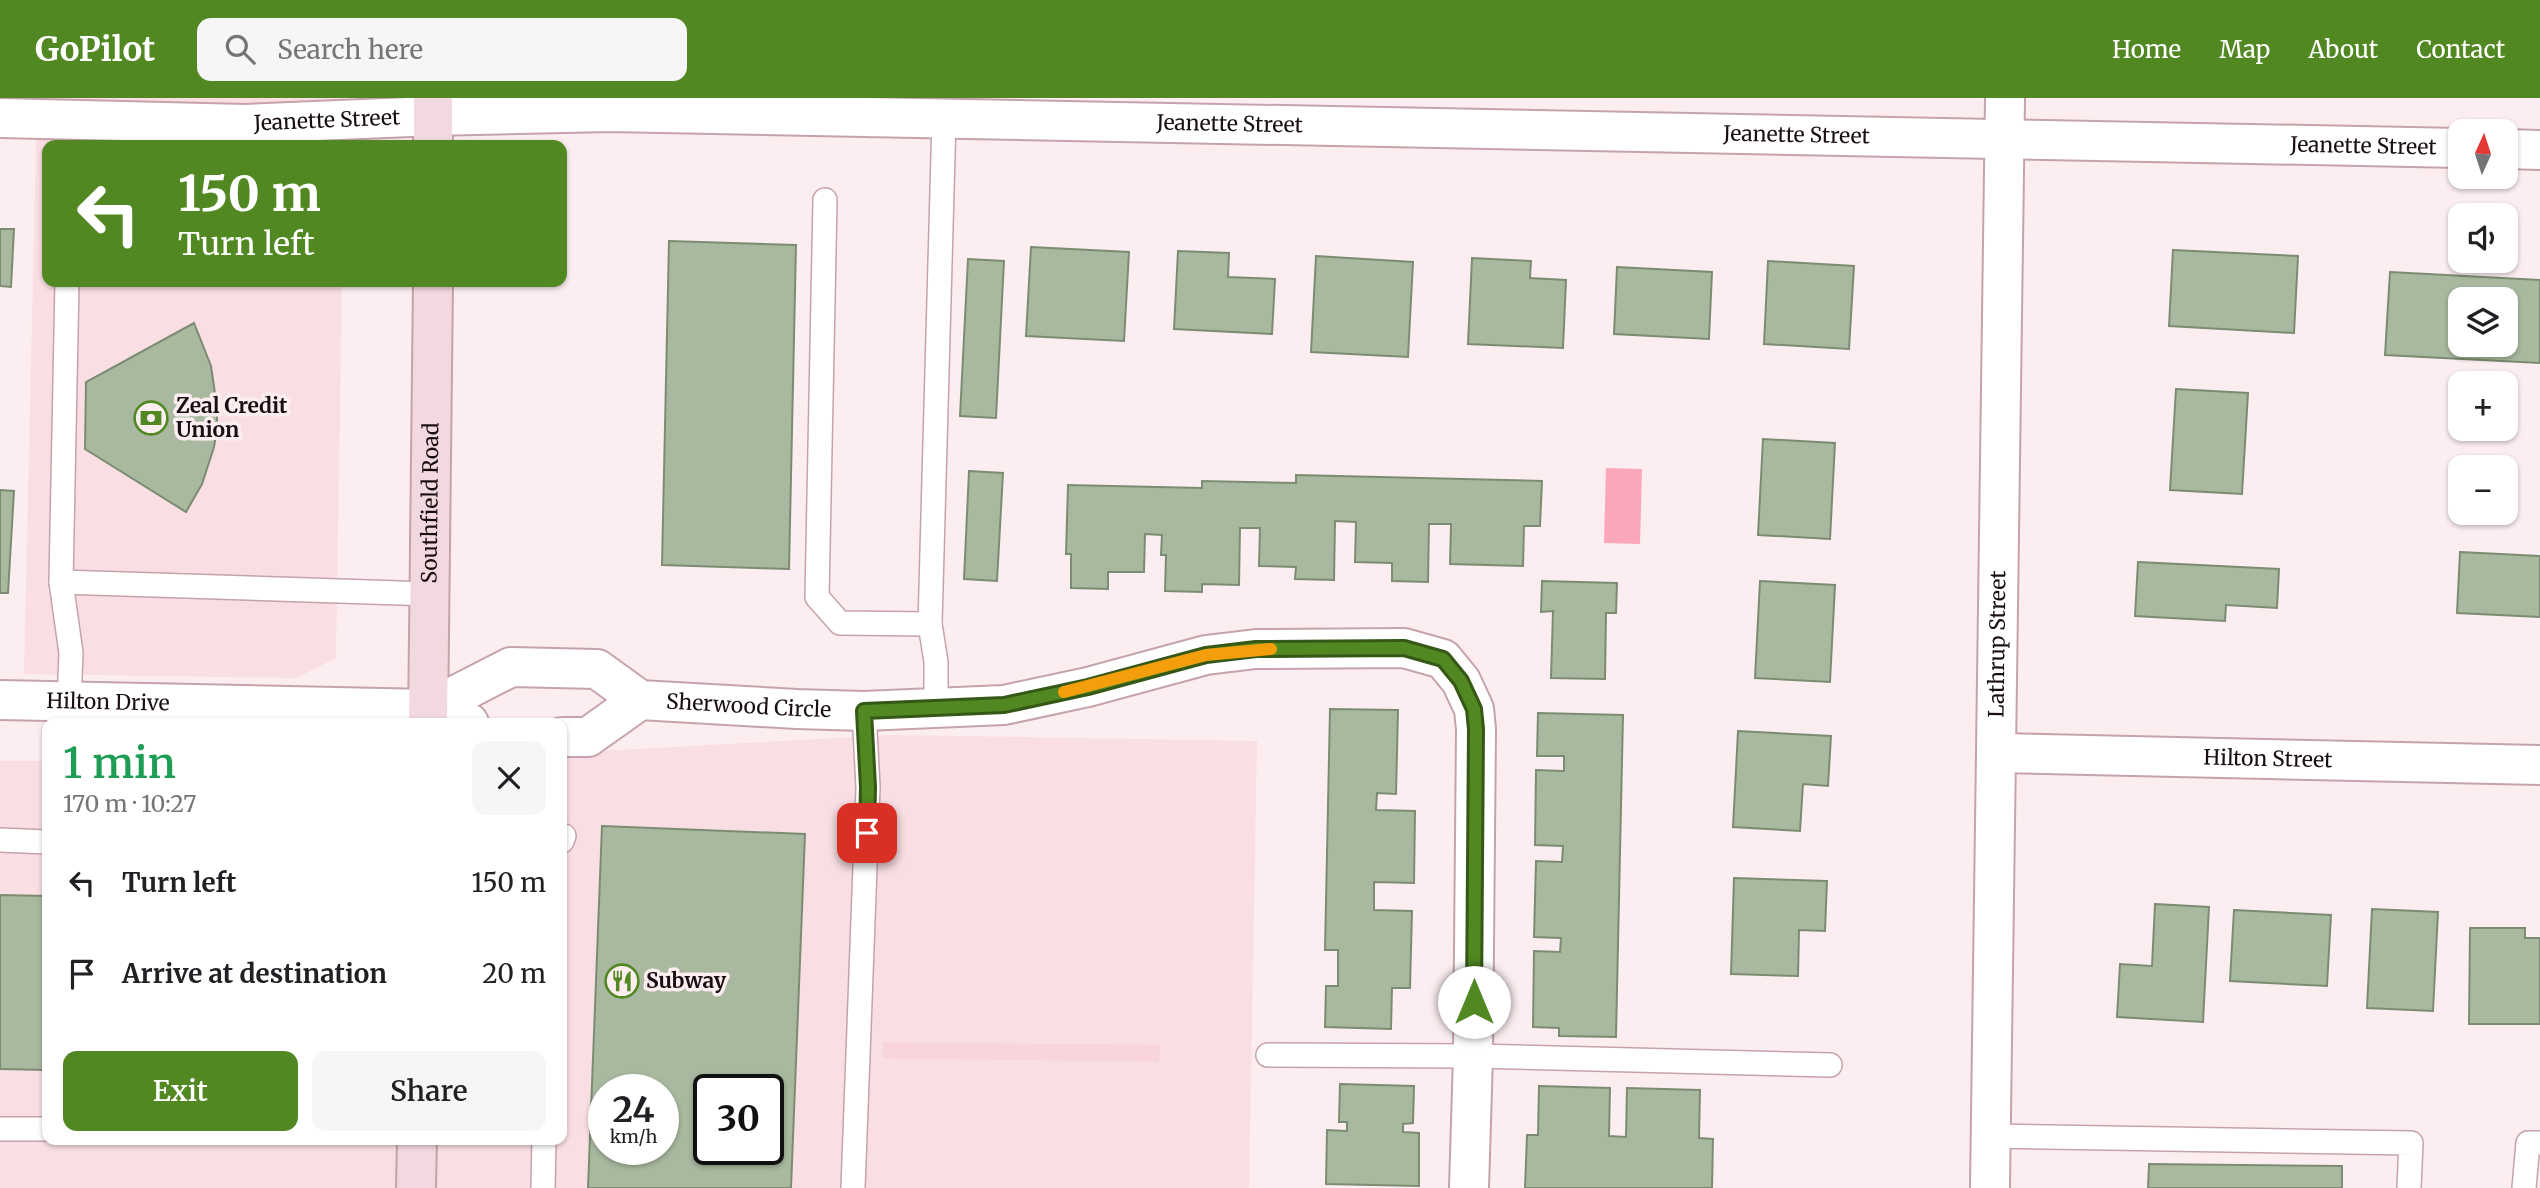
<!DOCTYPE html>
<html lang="en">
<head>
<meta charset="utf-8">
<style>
	:root { --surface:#fff; --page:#f6f6f6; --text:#202124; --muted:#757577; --accent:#518822 }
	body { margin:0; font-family:Merriweather,serif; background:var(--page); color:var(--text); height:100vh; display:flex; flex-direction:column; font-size:26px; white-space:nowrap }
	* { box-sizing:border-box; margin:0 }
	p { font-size:23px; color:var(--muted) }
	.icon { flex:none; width:38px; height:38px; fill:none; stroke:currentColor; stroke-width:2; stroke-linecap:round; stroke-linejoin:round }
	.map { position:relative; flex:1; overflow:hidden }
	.panel { position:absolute; left:42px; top:620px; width:525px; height:427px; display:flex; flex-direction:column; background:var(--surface); border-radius:14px; box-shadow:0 2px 5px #0004 }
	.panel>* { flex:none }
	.hud { position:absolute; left:42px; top:42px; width:525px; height:147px; border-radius:14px; box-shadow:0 2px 5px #0004; background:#518822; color:#fff; overflow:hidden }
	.needle { width:46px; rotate:3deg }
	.tools { position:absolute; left:2448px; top:21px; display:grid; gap:14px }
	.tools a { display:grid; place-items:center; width:70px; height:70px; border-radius:14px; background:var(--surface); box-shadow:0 2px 5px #0004; font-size:35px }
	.speed { position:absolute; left:588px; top:976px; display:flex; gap:14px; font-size:35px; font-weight:700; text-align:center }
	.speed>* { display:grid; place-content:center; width:91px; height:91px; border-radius:50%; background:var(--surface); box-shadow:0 2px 5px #0004; line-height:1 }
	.speed small { font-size:18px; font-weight:400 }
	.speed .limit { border:4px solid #111; border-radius:10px; background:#fff; color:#111 }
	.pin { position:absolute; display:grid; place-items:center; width:60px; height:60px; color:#fff; margin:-30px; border-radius:14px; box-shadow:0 4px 10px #0006 }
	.me { position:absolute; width:77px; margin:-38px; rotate:0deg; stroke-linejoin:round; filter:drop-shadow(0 0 5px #0008) }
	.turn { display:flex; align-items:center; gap:24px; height:147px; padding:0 21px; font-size:32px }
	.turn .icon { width:91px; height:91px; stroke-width:2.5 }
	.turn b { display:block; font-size:49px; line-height:60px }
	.round { display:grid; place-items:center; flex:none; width:74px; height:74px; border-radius:14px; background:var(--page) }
	.overview { display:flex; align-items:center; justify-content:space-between; height:119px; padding:0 21px }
	h1 { font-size:42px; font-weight:600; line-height:52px; color:#1e9e55 }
	.button { display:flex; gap:14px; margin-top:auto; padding:14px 21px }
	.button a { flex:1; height:80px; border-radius:14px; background:var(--accent); color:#fff; font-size:28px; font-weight:600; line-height:80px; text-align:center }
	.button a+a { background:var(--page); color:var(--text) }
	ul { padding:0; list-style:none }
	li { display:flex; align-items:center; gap:21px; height:91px; padding:0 21px }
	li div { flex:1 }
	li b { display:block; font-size:26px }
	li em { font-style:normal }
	header { display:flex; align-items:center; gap:42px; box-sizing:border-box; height:98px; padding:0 35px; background:var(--accent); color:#fff }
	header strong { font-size:33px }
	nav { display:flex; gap:38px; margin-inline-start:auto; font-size:24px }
	.search { width:490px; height:63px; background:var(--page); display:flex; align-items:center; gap:18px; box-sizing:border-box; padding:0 24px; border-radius:14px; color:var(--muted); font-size:26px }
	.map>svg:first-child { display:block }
</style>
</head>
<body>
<header>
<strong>GoPilot</strong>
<div class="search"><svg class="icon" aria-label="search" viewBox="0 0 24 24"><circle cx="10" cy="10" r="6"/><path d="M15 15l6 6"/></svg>Search here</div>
<nav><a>Home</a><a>Map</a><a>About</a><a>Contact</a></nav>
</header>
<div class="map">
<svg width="2540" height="1090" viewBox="0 0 2540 1090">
	<rect width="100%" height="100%" fill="#fceef0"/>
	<g fill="#f9dee3" fill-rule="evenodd">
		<polygon points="37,0 345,0 344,47 47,47 47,184 342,184 336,560 296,580 24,576"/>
		<path d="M892,637L1257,643L1249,1090H0V663H47V1041H562V655ZM604,992H663V1052H604ZM709,992H768V1052H709Z"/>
	</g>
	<polygon fill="#f8d4db" points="883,944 1160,947 1159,964 883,960"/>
	<polygon fill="#faa7b9" points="1606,370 1642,371 1640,446 1604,445"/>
	<g fill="#a8b99f" stroke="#7c8c73" stroke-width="2" fill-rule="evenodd">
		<polygon points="0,131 14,131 11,189 0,188"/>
		<polygon points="669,143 796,147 789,471 662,467"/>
		<polygon points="1031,149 1129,154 1124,243 1026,238"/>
		<polygon points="2173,152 2298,158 2294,235 2169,228"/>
		<polygon points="1178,153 1229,155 1228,179 1275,181 1272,236 1174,231"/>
		<polygon points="1316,158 1413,164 1408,259 1311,254"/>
		<polygon points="1472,160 1531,163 1530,180 1566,182 1563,250 1468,246"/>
		<polygon points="968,161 1004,163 996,320 960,318"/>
		<polygon points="1768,163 1854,168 1849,251 1764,246"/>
		<polygon points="1617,169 1712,174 1709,241 1614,236"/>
		<path d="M2390,174L2540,182V265L2385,257ZM2460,201H2506V247H2460Z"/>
		<polygon points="194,225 211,268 217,309 217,330 214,349 202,386 186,414 85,351 86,284"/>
		<polygon points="2176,291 2248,295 2242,396 2170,392"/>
		<polygon points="1763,341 1835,345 1830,441 1758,437"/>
		<polygon points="969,373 1003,375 997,483 964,481"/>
		<polygon points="1296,377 1542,383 1540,428 1524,428 1523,468 1450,466 1451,426 1429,426 1428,484 1392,483 1392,465 1355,464 1356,424 1335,423 1334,482 1295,481 1296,469 1259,468 1260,430 1240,430 1239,487 1202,486 1202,494 1165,493 1166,457 1161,457 1162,437 1145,436 1144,474 1108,474 1108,491 1071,490 1071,456 1066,456 1068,387 1202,390 1202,383 1296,385"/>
		<polygon points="0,392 14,393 8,495 0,495"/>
		<polygon points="2460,454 2540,458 2540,519 2457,515"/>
		<polygon points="2138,464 2279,471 2277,510 2226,507 2225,523 2135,518"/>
		<polygon points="1542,483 1617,485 1616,515 1606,515 1605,581 1551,580 1553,513 1541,514"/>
		<polygon points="1760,483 1835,487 1830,584 1755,580"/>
		<polygon points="1330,611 1398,612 1396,696 1377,695 1376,712 1415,713 1414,785 1374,784 1374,812 1412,813 1410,890 1392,890 1391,931 1325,929 1326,888 1338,888 1338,852 1325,852"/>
		<polygon points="1538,615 1623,617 1616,939 1559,938 1559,930 1533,929 1534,853 1560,854 1561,840 1534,839 1536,763 1562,764 1563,748 1535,747 1536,672 1564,673 1564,658 1537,658"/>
		<polygon points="1738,633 1831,638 1828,688 1803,686 1800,733 1733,729"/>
		<path d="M602,728L805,736L791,1090H588ZM604,992H663V1052H604ZM709,992H768V1052H709Z"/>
		<polygon points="1734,780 1827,783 1825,833 1799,832 1798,878 1731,876"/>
		<polygon points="0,797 47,798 47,972 0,971"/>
		<polygon points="2155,806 2209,809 2203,924 2117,919 2120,866 2152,868"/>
		<polygon points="2372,811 2438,814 2433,913 2367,910"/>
		<polygon points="2234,812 2331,817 2327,888 2230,883"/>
		<polygon points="2470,830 2525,830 2525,840 2540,840 2540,926 2469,926"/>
		<polygon points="1340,986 1414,988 1413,1025 1403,1026 1403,1034 1419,1035 1419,1088 1326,1086 1327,1032 1347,1033 1347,1024 1339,1024"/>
		<polygon points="1539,988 1610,990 1609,1038 1626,1039 1627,990 1700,992 1699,1040 1713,1041 1712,1090 1525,1090 1527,1037 1538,1037"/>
		<polygon points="2149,1066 2342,1068 2342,1090 2148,1090"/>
	</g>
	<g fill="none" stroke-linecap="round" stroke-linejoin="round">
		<defs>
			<g id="service">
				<polyline points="825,102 817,499 840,525 930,526"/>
				<polyline points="67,184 61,484 71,555 69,604"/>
				<polyline points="61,484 431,496"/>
				<polyline points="936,611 936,564 930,526 944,21"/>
				<polyline points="0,742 47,744"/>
				<polyline points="562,743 564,738"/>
				<polyline points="1268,957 1473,958 1830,967"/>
				<polyline points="0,1031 47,1031"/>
				<polyline points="1991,1038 2411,1045 2409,1090"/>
				<polyline points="543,1090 544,1041"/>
				<polyline points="853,1090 868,689 864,613"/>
				<polyline points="2524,1090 2528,1045 2540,1045"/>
			</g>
			<g id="minor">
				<path id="s1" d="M0,20L245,26L433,18L609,14L2460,50"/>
				<polyline points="2506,51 2540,52"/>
				<path id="s2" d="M0,602L429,611L469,625"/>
				<path id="s3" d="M429,611L511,569L597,571L640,602L797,611L864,613L1004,607L1088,589L1206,557L1256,551L1404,550L1443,561L1461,583L1474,611L1476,631L1473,958L1469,1090"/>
				<polyline points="562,639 588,639 640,602"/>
				<path id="s4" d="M1997,655L2540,667"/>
				<path id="s5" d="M1990,1090L2005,0"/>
			</g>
			<g id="secondary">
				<polyline points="433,0 433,47"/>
				<path id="s6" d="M428,625L433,184"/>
				<polyline points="416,1090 417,1041"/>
			</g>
		</defs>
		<use href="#service" stroke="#c6a3aa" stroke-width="26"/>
		<use href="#minor" stroke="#c6a3aa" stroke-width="42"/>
		<use href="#secondary" stroke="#c6a3aa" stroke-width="42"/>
		<use href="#service" stroke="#fff" stroke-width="23"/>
		<use href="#minor" stroke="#fff" stroke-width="38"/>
		<use href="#secondary" stroke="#f2d9df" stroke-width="38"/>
	</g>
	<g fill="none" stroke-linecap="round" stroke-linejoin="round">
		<defs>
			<polyline id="route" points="867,735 868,689 864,613 1004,607 1088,589 1206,557 1256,551 1404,550 1443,561 1461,583 1474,611 1476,631 1474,904"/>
		</defs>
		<use href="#route" stroke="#355816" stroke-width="18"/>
		<use href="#route" stroke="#518822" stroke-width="12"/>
		<polyline stroke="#f59e0b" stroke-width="12" points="1064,594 1206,557 1271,551"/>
	</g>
	<defs>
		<symbol id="bank-ring" viewBox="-11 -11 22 22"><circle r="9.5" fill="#fceef0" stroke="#518822" stroke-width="1.5"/><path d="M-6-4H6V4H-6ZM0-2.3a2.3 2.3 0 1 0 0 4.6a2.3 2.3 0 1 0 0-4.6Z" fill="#518822"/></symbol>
		<symbol id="restaurant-ring" viewBox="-11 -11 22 22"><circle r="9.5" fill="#fceef0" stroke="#518822" stroke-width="1.5"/><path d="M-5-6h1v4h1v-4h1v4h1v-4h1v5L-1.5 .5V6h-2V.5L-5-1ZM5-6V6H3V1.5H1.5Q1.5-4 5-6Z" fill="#518822"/></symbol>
	</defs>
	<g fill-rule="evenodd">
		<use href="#bank-ring" x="132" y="301" width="38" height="38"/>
		<use href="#restaurant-ring" x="603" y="864" width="38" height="38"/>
	</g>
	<g text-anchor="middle" stroke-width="7" stroke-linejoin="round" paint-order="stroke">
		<g font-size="21" fill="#190e10" stroke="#fceef0">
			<text dy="7" stroke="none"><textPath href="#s1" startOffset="327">Jeanette Street</textPath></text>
			<text dy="7" stroke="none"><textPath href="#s1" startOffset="1230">Jeanette Street</textPath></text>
			<text dy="7" stroke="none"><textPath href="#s1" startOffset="1797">Jeanette Street</textPath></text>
			<text dy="7" stroke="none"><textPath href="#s1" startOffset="2364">Jeanette Street</textPath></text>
			<text dy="7" stroke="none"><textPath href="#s6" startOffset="220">Southfield Road</textPath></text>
			<text dy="7" stroke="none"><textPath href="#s5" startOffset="544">Lathrup Street</textPath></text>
			<text dy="7" stroke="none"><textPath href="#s2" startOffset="108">Hilton Drive</textPath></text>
			<text dy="7" stroke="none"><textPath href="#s3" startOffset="340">Sherwood Circle</textPath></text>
			<text dy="7" stroke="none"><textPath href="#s4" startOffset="271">Hilton Street</textPath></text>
		</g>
		<g font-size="21" font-weight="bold" fill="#190e10" stroke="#fceef0" text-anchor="start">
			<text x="176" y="315">Zeal Credit<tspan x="176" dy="24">Union</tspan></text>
			<text x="646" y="890">Subway</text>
		</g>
	</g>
</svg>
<div class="tools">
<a><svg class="needle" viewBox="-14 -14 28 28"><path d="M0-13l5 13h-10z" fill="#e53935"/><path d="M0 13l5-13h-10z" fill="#757577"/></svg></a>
<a><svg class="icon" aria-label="sound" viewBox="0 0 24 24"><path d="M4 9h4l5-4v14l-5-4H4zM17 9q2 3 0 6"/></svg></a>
<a><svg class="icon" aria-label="layers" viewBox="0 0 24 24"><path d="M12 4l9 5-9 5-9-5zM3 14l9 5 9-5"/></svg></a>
<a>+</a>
<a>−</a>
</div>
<div class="speed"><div>24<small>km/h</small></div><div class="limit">30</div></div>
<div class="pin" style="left:867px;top:735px;background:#d93025"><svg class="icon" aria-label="arrive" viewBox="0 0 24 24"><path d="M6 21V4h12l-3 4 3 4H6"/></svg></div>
<svg class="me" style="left:1474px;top:904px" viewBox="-20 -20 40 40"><circle r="19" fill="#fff"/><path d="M0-13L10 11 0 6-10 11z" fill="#518822"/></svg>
<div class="hud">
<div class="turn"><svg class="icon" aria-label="left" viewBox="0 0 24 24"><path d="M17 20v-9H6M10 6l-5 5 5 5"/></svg><div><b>150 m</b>Turn left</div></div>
</div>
<section class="panel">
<div class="overview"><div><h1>1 min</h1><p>170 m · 10:27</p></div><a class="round"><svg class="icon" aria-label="close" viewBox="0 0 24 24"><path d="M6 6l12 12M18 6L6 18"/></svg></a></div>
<ul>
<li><svg class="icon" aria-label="left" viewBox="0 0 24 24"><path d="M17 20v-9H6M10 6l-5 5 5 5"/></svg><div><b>Turn left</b></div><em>150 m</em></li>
<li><svg class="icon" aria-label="arrive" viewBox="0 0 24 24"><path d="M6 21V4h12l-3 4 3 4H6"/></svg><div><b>Arrive at destination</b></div><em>20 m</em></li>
</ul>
<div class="button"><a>Exit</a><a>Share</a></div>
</section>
</div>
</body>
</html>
